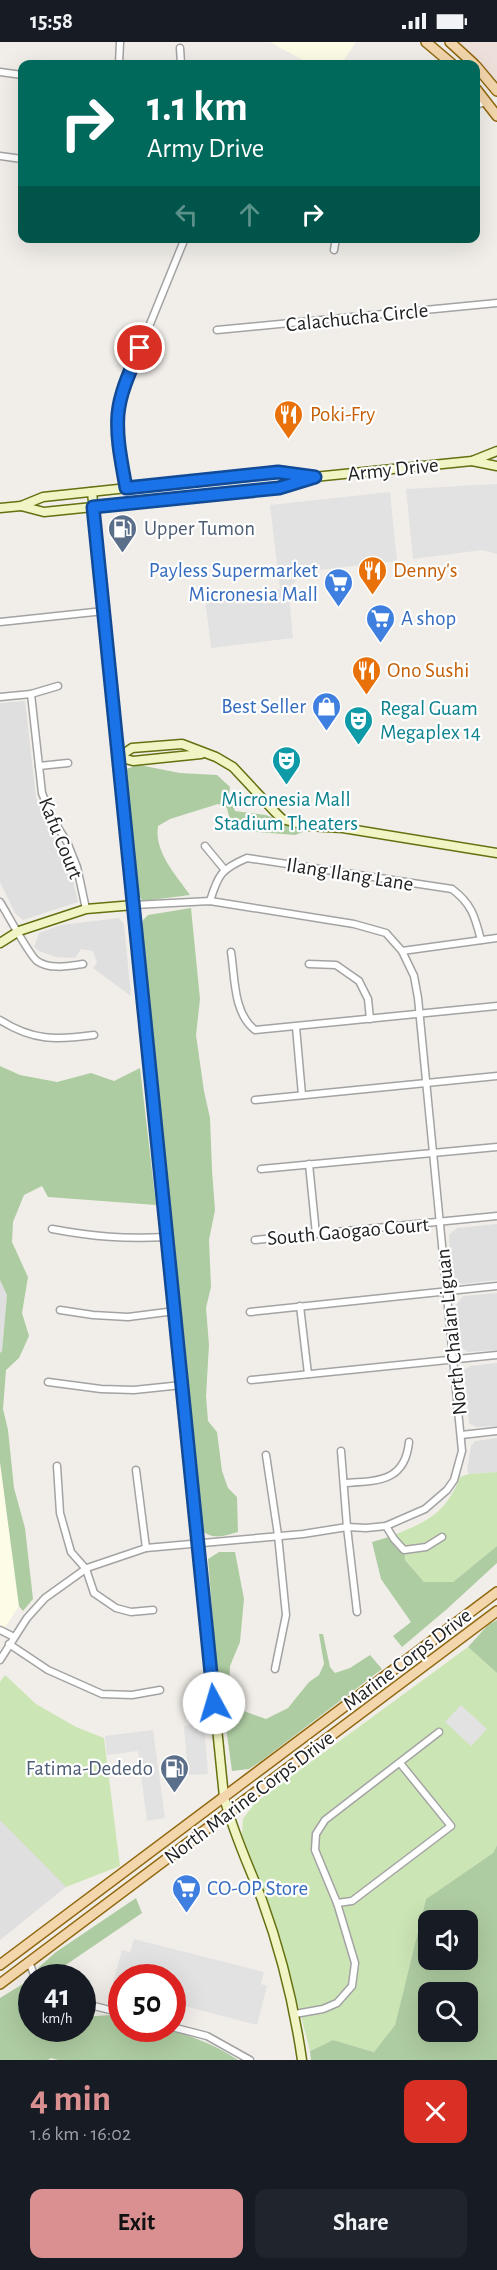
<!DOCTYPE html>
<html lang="en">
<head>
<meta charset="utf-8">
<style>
	:root { --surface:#171b24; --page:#20242c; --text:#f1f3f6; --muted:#9ea1a6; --accent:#da9090 }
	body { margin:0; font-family:"Alegreya Sans",sans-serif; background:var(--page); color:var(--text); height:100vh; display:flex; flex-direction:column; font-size:22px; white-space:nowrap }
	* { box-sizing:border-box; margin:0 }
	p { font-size:20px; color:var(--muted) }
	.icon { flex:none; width:33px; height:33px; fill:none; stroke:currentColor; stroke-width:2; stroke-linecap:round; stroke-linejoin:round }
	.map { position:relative; height:2018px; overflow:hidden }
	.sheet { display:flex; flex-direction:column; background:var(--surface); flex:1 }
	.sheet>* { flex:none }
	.top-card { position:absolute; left:18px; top:18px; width:462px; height:183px; border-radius:12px; box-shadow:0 6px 24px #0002; background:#00695c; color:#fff; overflow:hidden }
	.fabs { position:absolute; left:418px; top:1868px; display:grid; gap:12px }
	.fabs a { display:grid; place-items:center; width:60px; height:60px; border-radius:12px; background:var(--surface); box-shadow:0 6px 24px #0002; font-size:30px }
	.speed { position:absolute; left:18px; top:1922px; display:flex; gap:12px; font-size:30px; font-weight:700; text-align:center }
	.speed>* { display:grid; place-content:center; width:78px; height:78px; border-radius:50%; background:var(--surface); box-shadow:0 6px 24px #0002; line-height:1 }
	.speed small { font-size:15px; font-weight:400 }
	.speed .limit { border:9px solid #d22; background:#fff; color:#111 }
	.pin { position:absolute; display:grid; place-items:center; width:51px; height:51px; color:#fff; margin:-26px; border:3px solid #fff; border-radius:50%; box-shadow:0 2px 6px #0007 }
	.me { position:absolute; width:66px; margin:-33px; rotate:354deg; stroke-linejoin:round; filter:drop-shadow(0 0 4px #0008) }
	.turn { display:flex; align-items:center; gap:21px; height:126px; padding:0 30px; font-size:27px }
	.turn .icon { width:78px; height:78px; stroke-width:2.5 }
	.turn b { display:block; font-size:42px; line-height:51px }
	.lanes { display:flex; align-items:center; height:57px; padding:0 30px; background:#0003; justify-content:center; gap:30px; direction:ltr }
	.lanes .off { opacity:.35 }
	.round { display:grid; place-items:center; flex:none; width:63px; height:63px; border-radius:12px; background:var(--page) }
	.head { display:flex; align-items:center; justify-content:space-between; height:102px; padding:0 30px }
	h1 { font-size:36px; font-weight:700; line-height:45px; color:var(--accent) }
	.button { display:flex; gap:12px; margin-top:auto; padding:12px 30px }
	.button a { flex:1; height:69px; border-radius:12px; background:var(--accent); color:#111; font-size:24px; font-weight:700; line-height:69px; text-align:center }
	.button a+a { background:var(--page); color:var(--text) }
	.status { display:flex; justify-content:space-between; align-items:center; height:42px; padding:0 30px; background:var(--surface); direction:ltr }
	.status svg { height:16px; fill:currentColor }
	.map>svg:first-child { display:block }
</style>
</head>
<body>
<div class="status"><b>15:58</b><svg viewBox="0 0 49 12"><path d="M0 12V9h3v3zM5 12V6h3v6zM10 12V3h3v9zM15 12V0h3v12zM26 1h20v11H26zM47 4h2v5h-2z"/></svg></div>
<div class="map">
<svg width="497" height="2018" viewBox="0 0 497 2018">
	<rect width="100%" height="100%" fill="#f1eee9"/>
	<g fill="#dfdfdf">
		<polygon points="25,659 36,756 68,817 78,860 23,878 15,871 0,840 0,661"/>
		<polygon points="119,876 124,882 131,954 93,926 97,921 93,909 81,907 75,916 56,915 39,909 34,905 39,891 61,883"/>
		<polygon points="497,1182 497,1238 463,1242 456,1240 451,1235 449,1193 457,1186"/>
		<polygon points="0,1238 7,1253 2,1309 0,1311"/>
		<polygon points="497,1251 497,1308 467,1310 460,1304 455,1265 463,1254"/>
		<polygon points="497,1321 497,1384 476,1385 469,1381 464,1328 470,1324"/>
		<polygon points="497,1396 497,1430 469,1432 467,1428 471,1404 475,1399"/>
		<polygon points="0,1777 67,1844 0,1898"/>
	</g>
	<g fill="#fcfce7">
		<polygon points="270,0 356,0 341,22 310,22"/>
		<polygon points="0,1420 19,1564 0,1593"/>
	</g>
	<polygon fill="#ede0da" points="452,0 497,0 497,46"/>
	<g fill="#cce5b5">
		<path d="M497,1430V1504L453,1540H424L405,1518L392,1494C427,1479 445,1473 460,1435L469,1432Z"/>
		<polygon points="468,1605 497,1631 497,1803 493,1811 426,1857 395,1983 374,2010 333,1998 310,2009 280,1894 242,1793 243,1777 255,1761"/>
		<polygon points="5,1633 36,1662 76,1685 104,1696 120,1824 66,1845 0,1778 0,1640"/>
	</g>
	<g fill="#aecca2" fill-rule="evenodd">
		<path d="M139,723L180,731L217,733L230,745L229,753L235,769L266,773L306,789L295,793L232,788L227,766L218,762L170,777L158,784C154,810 176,833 190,853L143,859L137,852L125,732L126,727Z"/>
		<path d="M191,866L200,957L196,993L204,1049L210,1076L212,1128L215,1168L209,1198L211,1245L206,1266L209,1303L206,1354L208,1379L217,1390L222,1429L228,1446L237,1455L238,1490C224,1494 211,1499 200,1486L141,890L143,878L148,873Z"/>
		<polygon points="0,1024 20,1033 57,1040 91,1031 114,1039 140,1026 156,1163 48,1155 42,1144 24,1153 13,1180 12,1200 28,1235 22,1271 29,1294 19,1316 6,1328 3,1367 8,1388 14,1446 25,1486 33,1557 23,1569 19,1564 0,1420 0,1311 2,1309 7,1253 0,1238"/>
		<polygon points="392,1494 404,1508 405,1518 424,1540 453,1540 497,1504 497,1521 447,1567 402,1605 393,1594 411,1580 381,1537 372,1500"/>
		<polygon points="219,1510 235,1510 244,1557 240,1600 230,1624 229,1652 219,1655 208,1517"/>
		<polygon points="497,1578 497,1631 468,1605 488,1583"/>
		<polygon points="319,1592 323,1592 330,1625 335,1631 350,1626 370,1613 382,1627 261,1719 249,1727 232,1729 224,1671 230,1664 266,1677 288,1666 309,1640 319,1633 324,1622"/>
		<path d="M497,1803V2018H311L310,2009L333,1998L374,2010L395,1983L426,1857L493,1811ZM429,1878H468V1917H429ZM429,1950H468V1989H429Z"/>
		<polygon points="136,1856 142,1871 48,1935 40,1932 38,1926 56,1910"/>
		<path d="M31,1937V1953L21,1966L31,1974L32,1986H82L83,1975L109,1973L121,1976L122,1986C134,1986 147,1984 159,1986C186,1991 216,2003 238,2018H58L51,2016L48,2018H0V1956Z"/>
	</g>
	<g fill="#e2e2e2">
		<polygon points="497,442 497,512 482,508 413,517 406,447"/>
		<polygon points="390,450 397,519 302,530 294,541 288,545 293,596 211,606 205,556 280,547 270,463"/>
		<polygon points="461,1663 487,1687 471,1704 445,1680"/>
		<polygon points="204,1682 208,1732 188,1733 184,1684"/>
		<polygon points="153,1688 165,1776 147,1779 138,1709 107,1713 105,1694"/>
		<polygon points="134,1897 264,1930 261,1942 267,1944 257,1983 173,1961 172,1935 122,1935 121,1948 112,1945 122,1908 130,1910"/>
	</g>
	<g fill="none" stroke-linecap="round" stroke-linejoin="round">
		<defs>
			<g id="street">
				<polyline points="180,6 181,22"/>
				<polyline points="119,22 120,0"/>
				<polyline points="0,30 22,33"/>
				<polyline points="476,63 486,60"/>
				<polyline points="0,114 22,117"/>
				<polyline points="210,196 221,196"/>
				<polyline points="334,208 336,196"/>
				<polyline points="217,288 497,261"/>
				<polyline points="126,446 118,400 118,371 126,341 185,196"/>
				<polyline points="0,580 104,569"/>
				<polyline points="31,652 42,751 52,776 67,800 77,825 86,867"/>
				<polyline points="0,655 31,652 58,644"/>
				<polyline points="39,724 68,721"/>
				<polyline points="205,804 224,827"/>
				<path d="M210,859C218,833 221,827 247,816L452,847C472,862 475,875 481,898"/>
				<path d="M0,860C7,871 29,913 37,919C50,928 69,924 83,922"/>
				<polyline points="402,909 497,896"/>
				<path d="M231,910C235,935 233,971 255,988L497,964"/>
				<polyline points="309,922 336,923 359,939 368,957 370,977"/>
				<path d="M0,978C33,999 56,998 94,993"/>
				<polyline points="296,985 302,1053"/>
				<polyline points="255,1058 497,1034"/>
				<polyline points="309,1122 316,1192"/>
				<polyline points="261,1127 497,1105"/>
				<path d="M52,1187C95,1195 124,1197 167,1195"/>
				<polyline points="255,1198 497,1174"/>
				<polyline points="300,1264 308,1332"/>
				<polyline points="60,1268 93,1273 128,1275 175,1269"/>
				<polyline points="250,1270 497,1244"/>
				<polyline points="251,1338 497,1313"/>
				<polyline points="48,1340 101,1347 134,1348 182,1343"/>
				<polyline points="461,1393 497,1389"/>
				<polyline points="341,1409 347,1485 357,1570"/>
				<polyline points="266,1413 278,1493 286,1573 275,1627"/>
				<polyline points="57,1424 60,1471 71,1510 86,1527 94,1551 116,1566 131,1570 153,1568"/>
				<polyline points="136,1428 146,1506"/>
				<path d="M344,1441C378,1439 405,1440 409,1400"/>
				<polyline points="386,1484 394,1497 404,1508 426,1505 442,1495"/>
				<polyline points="0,1588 14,1595"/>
				<polyline points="9,1602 48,1628 102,1652 132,1653 160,1648"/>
				<polyline points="0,1618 27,1576 45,1556 87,1526 146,1506 303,1492 347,1485 366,1486 386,1484 425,1467 447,1448 454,1438 462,1409 418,956 414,934 402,909 386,891 354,882 210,859 134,863"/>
				<polyline points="337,1861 352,1859 451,1784 400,1721"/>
				<polyline points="29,1920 35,1935"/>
				<polyline points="82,1961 122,1971"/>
				<polyline points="295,1972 323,1967 337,1961 352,1944 355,1921 337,1861 315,1808 316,1792 325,1778 439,1690"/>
				<polyline points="172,1985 207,1994 250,2018"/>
			</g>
			<g id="secondary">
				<polyline points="472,419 497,424"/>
				<path d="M92,450L224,1755C233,1791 249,1824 262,1858C281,1910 294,1963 302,2018"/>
				<polyline points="21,464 44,470 279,446 314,435 472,419 497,409"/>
				<polyline points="0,466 21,464 43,455 278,430 311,434"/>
				<polyline points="119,715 132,706 182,702 216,715 233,725 275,770 282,777 308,784 343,786 497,811"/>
				<polyline points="119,715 133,719 201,712"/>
				<polyline points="0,901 19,889 86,867 134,863"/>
			</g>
			<g id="primary">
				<polyline points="426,0 452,22"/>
				<polyline points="450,0 474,22"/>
				<polyline points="476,24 497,49"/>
				<polyline points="476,47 497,74"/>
				<polyline points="0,1923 497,1550"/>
				<polyline points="0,1942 497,1569"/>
			</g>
		</defs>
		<use href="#street" stroke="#a3a3a3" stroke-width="9"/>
		<use href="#secondary" stroke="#647110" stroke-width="11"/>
		<use href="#primary" stroke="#90680f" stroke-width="12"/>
		<use href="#street" stroke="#fff" stroke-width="6"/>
		<use href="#secondary" stroke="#f1f4c4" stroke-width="8"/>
		<use href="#primary" stroke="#f4d6ac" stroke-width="9"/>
	</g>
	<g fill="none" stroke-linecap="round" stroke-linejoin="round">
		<defs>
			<path id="route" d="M140,306C131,327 120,350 118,372C116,397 122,422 126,446L278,430L315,435L279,446L93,465L214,1661"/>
		</defs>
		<use href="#route" stroke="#114b97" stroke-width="15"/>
		<use href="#route" stroke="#1a73e8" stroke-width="10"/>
	</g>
	<defs>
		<symbol id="restaurant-pin" viewBox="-11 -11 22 30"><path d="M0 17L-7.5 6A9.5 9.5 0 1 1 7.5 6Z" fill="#e8710a" stroke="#fff"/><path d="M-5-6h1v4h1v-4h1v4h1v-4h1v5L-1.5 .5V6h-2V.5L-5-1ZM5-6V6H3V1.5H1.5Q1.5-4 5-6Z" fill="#fff"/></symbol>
		<symbol id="fuel-pin" viewBox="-11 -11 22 30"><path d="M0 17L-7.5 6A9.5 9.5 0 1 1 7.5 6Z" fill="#5c6f8a" stroke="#fff"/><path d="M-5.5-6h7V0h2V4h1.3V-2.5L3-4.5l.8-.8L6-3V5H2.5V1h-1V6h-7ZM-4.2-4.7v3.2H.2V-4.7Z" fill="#fff"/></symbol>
		<symbol id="supermarket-pin" viewBox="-11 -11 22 30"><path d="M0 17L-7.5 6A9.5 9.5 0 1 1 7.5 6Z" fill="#3f7fe0" stroke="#fff"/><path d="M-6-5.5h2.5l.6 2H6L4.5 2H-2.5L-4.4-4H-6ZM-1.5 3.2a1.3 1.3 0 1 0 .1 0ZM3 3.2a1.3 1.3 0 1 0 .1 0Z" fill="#fff"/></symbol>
		<symbol id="shop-pin" viewBox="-11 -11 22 30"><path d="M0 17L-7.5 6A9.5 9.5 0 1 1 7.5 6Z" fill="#3f7fe0" stroke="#fff"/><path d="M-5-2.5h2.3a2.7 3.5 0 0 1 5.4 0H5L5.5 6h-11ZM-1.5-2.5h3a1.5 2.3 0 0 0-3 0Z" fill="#fff"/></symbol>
		<symbol id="theatre-pin" viewBox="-11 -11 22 30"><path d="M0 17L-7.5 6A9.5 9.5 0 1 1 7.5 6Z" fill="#0f9aa8" stroke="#fff"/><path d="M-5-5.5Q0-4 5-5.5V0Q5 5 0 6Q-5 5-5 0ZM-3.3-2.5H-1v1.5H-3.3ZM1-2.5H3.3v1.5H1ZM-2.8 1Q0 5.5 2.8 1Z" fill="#fff"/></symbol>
	</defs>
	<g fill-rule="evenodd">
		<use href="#restaurant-pin" x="272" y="356" width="33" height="45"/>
		<use href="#fuel-pin" x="106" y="470" width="33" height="45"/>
		<use href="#restaurant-pin" x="356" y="512" width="33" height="45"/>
		<use href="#supermarket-pin" x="322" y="524" width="33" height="45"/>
		<use href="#supermarket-pin" x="364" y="560" width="33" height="45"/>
		<use href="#restaurant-pin" x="350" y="612" width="33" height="45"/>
		<use href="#shop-pin" x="310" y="648" width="33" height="45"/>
		<use href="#theatre-pin" x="342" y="662" width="33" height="45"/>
		<use href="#theatre-pin" x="270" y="702" width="33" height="45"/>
		<use href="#fuel-pin" x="158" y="1710" width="33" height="45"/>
		<use href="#supermarket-pin" x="170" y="1830" width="33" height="45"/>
	</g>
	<g text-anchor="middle" stroke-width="4.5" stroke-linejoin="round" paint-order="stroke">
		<g font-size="21" fill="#222" stroke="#fff">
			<text transform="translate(357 275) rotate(-6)" y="7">Calachucha Circle</text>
			<text transform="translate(393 427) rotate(-6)" y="7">Army Drive</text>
			<text transform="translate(61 796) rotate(68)" y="7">Kafu Court</text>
			<text transform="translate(350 832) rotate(9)" y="7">Ilang Ilang Lane</text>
			<text transform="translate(348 1189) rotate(-5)" y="7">South Gaogao Court</text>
			<text transform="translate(451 1290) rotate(-96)" y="7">North Chalan Liguan</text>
			<text transform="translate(407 1617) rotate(-37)" y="7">Marine Corps Drive</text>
			<text transform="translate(249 1755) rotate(-37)" y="7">North Marine Corps Drive</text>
		</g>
		<g font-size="21" fill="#c56008" stroke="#fff" text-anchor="start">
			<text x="310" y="379">Poki-Fry</text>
			<text x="393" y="535">Denny's</text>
			<text x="387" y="635">Ono Sushi</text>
		</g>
		<g font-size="21" fill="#4e5e75" stroke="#fff" text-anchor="start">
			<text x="144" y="493">Upper Tumon</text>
			<text x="153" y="1733" text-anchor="end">Fatima-Dededo</text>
		</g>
		<g font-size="21" fill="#366cbe" stroke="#fff" text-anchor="end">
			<text x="318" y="535">Payless Supermarket<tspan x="318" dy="24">Micronesia Mall</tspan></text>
			<text x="401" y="583" text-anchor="start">A shop</text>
			<text x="306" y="671">Best Seller</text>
			<text x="207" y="1853" text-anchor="start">CO-OP Store</text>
		</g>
		<g font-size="21" fill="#0d838f" stroke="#fff" text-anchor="start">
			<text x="380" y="673">Regal Guam<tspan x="380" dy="24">Megaplex 14</tspan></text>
			<text x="286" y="764" text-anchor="middle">Micronesia Mall<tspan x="286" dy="24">Stadium Theaters</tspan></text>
		</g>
	</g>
</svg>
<div class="fabs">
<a><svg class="icon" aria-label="sound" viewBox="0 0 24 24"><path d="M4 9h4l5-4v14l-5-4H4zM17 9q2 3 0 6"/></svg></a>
<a><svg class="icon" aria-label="search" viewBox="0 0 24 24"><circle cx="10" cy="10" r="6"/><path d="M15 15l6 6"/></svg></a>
</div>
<div class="speed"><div>41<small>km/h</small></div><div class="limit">50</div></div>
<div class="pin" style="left:140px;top:306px;background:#d93025"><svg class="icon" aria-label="arrive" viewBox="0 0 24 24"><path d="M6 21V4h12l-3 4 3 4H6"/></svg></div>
<svg class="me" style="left:214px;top:1661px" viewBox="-20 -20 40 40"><circle r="19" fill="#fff"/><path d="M0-13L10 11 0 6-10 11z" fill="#1a73e8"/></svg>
<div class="top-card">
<div class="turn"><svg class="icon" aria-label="right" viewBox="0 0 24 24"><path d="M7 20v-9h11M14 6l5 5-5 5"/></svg><div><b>1.1 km</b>Army Drive</div></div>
<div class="lanes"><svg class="icon off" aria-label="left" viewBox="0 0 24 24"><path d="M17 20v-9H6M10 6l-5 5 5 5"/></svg><svg class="icon off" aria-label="ahead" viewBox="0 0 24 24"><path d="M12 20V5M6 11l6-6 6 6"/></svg><svg class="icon" aria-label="right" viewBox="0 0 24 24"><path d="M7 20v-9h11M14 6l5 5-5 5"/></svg></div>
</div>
</div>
<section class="sheet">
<div class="head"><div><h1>4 min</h1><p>1.6 km · 16:02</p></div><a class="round" style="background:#d93025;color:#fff"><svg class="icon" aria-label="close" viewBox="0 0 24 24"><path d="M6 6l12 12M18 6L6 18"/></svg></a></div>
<div class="button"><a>Exit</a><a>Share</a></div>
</section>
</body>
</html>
